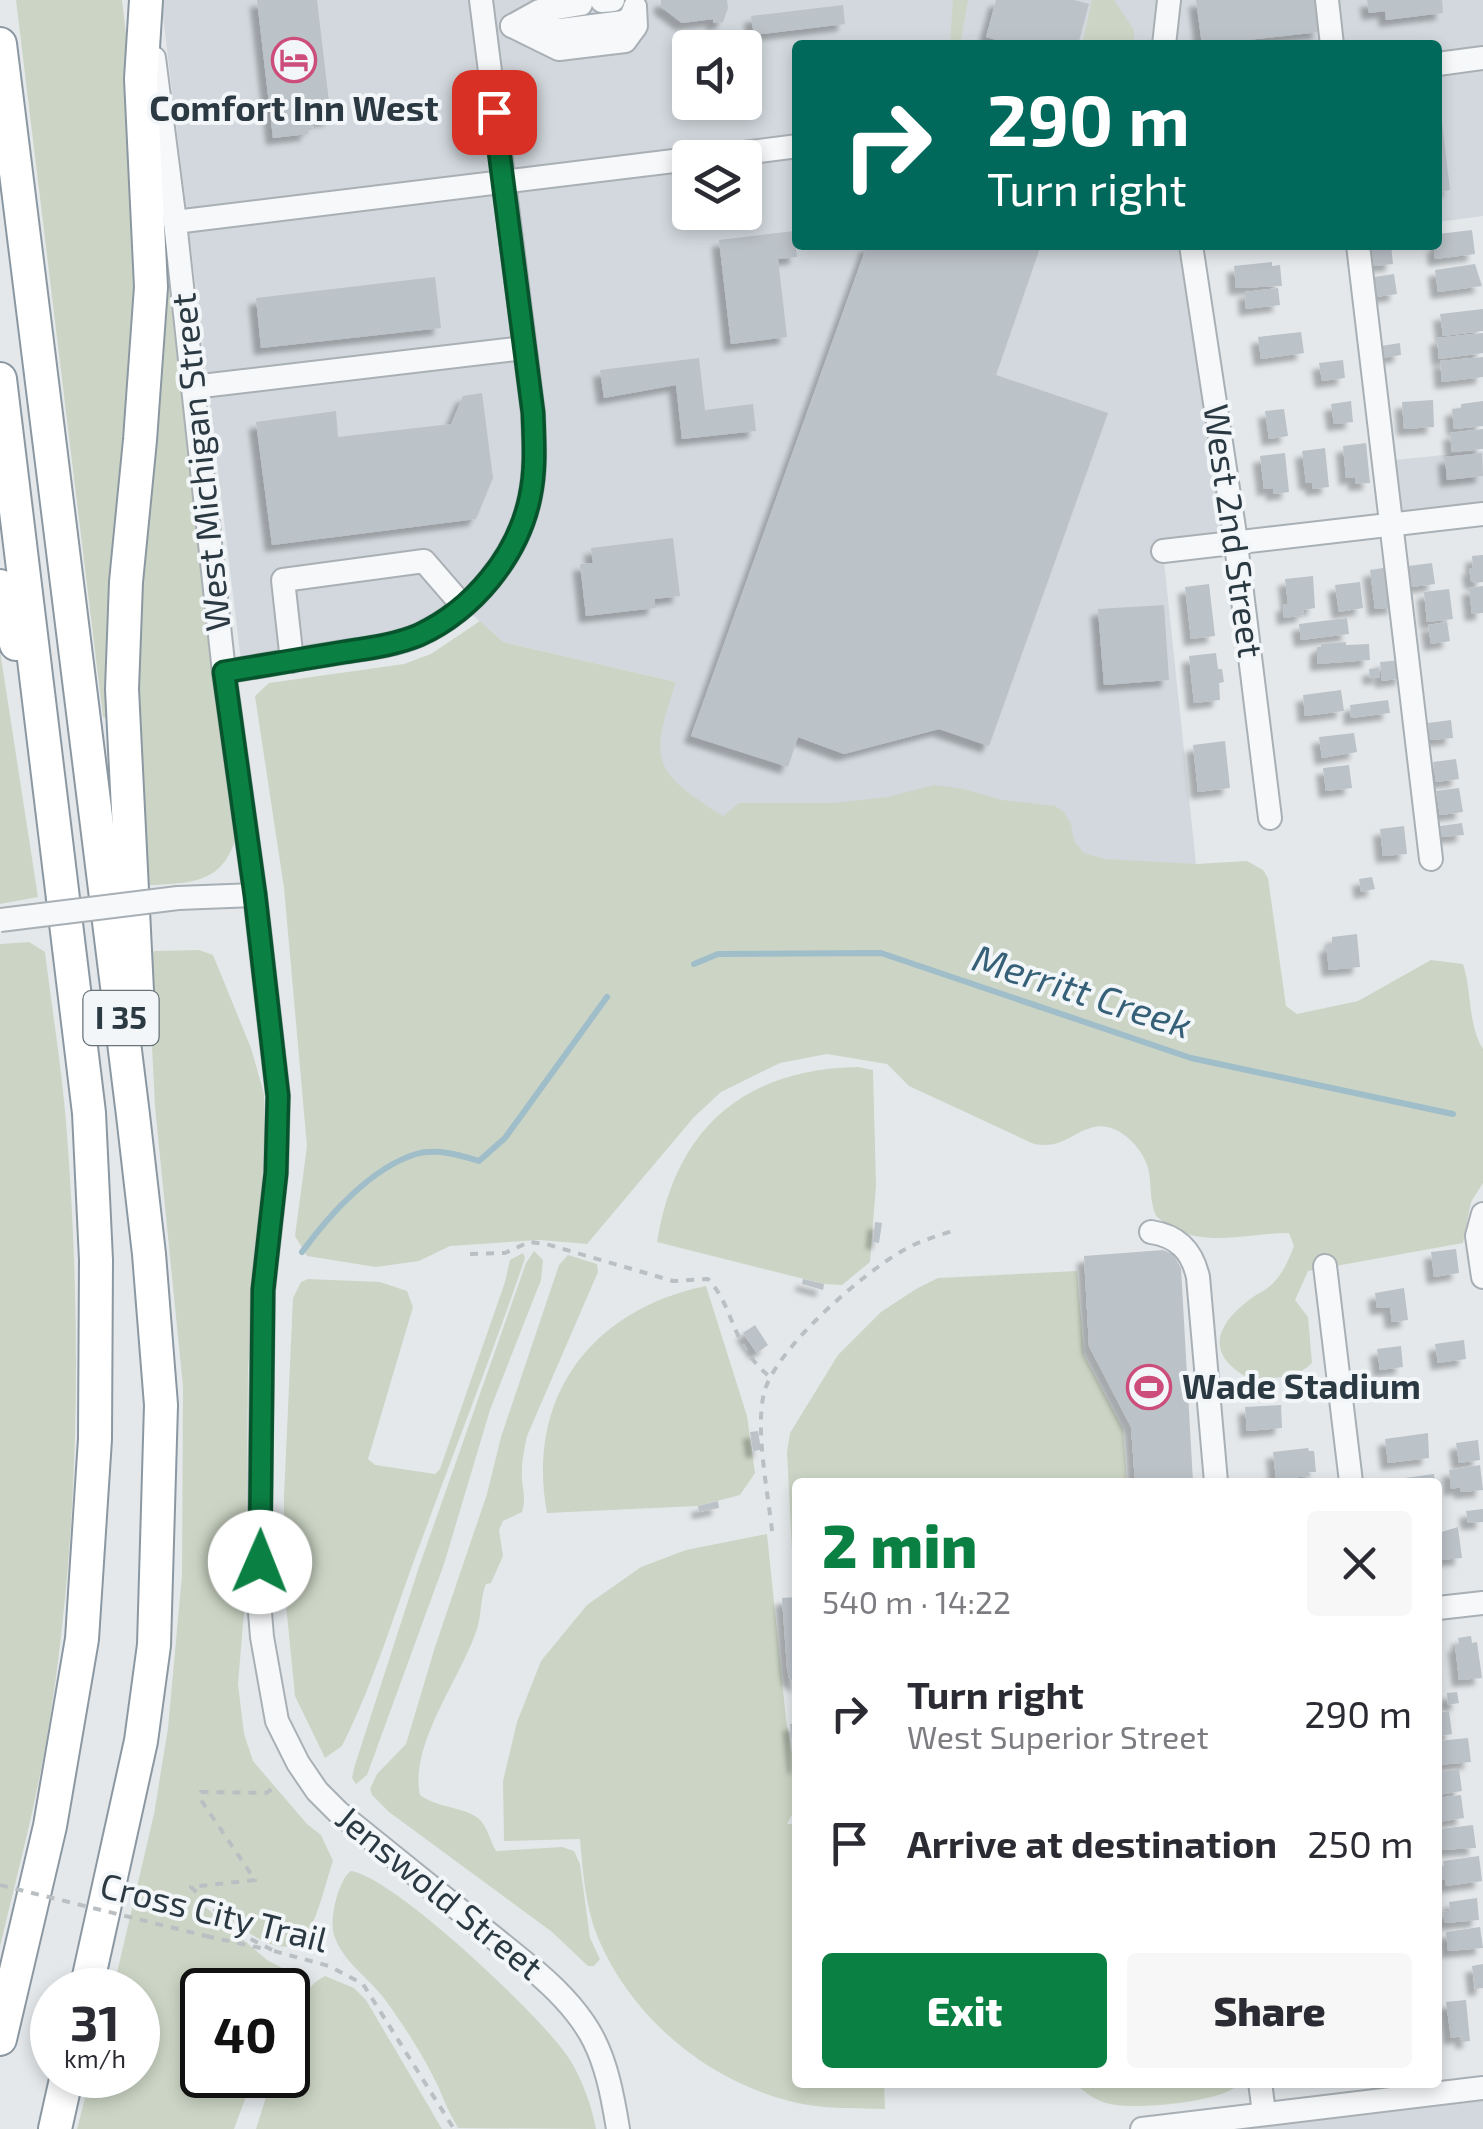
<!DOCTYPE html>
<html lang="en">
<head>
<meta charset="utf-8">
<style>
	:root { --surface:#fff; --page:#f7f7f7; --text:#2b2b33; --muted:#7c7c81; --accent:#0b8043 }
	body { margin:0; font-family:"Exo 2",sans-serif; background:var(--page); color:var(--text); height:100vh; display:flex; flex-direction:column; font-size:38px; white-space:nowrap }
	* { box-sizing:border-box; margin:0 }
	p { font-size:32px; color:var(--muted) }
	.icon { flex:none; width:55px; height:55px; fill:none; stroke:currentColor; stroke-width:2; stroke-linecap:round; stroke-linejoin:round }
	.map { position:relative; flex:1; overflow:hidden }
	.sheet { position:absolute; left:792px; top:1478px; width:650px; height:610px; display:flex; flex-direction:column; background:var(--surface); border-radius:10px; box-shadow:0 5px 15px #0003 }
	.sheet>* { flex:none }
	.hud { position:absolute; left:792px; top:40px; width:650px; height:210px; border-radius:10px; box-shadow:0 5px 15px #0003; background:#00695c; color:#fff; overflow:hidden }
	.buttons { position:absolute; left:672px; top:30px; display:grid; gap:20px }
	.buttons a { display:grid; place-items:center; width:90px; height:90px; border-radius:10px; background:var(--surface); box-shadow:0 5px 15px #0003; font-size:50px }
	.speed { position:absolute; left:30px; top:1968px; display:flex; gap:20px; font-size:50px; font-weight:700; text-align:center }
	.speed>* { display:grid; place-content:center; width:130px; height:130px; border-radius:50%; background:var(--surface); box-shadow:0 5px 15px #0003; line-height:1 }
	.speed small { font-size:25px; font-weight:400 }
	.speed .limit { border:5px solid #111; border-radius:15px; background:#fff; color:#111 }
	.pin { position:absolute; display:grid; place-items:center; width:85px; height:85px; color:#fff; margin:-42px; border-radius:20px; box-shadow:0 5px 15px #0006 }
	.me { position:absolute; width:110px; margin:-55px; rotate:1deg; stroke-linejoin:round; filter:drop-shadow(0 0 8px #0008) }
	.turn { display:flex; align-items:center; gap:35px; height:210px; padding:0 30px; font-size:45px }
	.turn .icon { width:130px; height:130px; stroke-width:2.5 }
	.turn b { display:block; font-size:70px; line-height:85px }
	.round { display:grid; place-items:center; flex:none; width:105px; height:105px; border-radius:10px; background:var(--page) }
	.headline { display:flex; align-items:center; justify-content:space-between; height:170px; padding:0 30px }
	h1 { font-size:60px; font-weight:800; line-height:75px; color:var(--accent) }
	.button { display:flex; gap:20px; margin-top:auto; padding:20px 30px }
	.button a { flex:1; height:115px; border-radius:10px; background:var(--accent); color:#fff; font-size:40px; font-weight:800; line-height:115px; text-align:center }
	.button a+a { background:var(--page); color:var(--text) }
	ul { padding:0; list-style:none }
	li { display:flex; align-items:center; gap:30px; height:130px; padding:0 30px }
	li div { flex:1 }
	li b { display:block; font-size:38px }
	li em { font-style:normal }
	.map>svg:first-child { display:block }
</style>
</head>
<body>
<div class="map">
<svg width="1483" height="2129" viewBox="0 0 1483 2129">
	<defs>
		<filter id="shadow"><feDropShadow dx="-7" dy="7" stdDeviation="2.5" flood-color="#0004"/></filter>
	</defs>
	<rect width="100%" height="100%" fill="#e4e8eb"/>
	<g fill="#d2d8dd" fill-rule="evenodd">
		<path d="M161,0H1483V216L1438,222V45H798V245H1191L1236,544L1163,552L1196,864L1191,1058L724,817L684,791L669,777L659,756L660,728L676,682L503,642L463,606L418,635L242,669ZM690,48H745V102H690ZM690,158H745V212H690Z"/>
		<polygon points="1483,451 1483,514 1393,524 1385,461"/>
		<polygon points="1483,2086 1483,2129 1140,2129"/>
	</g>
	<g fill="#ccd5c5">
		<polygon points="16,0 122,0 133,95 141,248 108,719 103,717"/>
		<polygon points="953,0 968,0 960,45 950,45"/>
		<polygon points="1092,0 1114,0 1134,30 1134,45 1082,45"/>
		<path d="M169,288L235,841C219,889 181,882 140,886L130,711L160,290Z"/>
		<path d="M480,621L503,642L676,682C649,762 652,771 723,816L739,803H833L888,797L934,785L964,789L1002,800L1055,806L1064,812L1071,824L1074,841L1084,853L1105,859L1196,864L1247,861L1263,870L1268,878L1286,1006L1297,1014L1358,1001L1431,960L1463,964C1472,991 1468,1026 1483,1049V1183L1471,1202L1463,1243L1308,1271L1295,1300L1308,1317L1312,1363C1298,1378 1268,1380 1248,1378C1206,1354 1214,1327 1249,1300C1258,1293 1268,1290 1275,1281C1284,1271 1289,1259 1294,1246L1289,1233C1239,1233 1198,1252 1156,1216C1149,1200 1152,1184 1148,1168C1142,1147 1118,1122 1094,1127C1070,1133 1063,1149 1034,1144L909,1086L887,1064L827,1054L780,1063L721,1092L694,1117L587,1244L539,1240L450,1246L419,1261L376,1267L307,1256L295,1236L307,1146L284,888L255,696L269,683L404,664L431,654Z"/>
		<polygon points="0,651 38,897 0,904"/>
		<path d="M29,942L45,952C53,1017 64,1082 68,1148C82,1342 79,1539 48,1731C36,1804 17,1875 0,1947V944Z"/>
		<path d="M199,950L213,955L251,1048L264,1094V1156L248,1370L246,1588L238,1684L244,1734L253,1761L307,1824L321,1835L333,1861C325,1884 319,1916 305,1937C282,1968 225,1916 209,1900L202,1904L267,1960L288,1971L292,1980L288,1991L202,1990V2075H254L234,2129H77L91,2075H138V1990H113L154,1814L168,1728L182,1575L183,1387L155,1107L148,964L154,951Z"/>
		<path d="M858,1067L873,1070L876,1185L870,1262L842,1285L824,1284L657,1242C675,1129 743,1069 858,1067Z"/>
		<polygon points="534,1251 543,1260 541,1280 490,1410 444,1564 367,1775 356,1784 352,1778 354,1768 419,1567 526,1263"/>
		<path d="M523,1253L525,1258C493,1353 456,1445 422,1539C395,1610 376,1678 342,1746L325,1758L295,1696L284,1584V1496L293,1298L301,1282L308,1279L380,1282L407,1291L413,1307L368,1459L375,1465L435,1474L440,1469L505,1282L510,1260Z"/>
		<path d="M568,1255L597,1264L598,1272L527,1436C524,1450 521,1464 522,1479C523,1492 526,1498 522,1512L503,1521L499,1530L503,1556L491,1583L486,1584C480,1598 482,1614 477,1629C461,1678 409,1744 420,1795C439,1809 469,1807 481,1821C488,1829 491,1843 496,1851L562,1847L574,1851L580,1864L590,1938L600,1959L594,1966H588L552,1932L389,1812L372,1795L370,1789L377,1774L406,1744L435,1647L487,1494L501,1437L559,1265Z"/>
		<polygon points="1077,1271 1084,1355 1123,1429 1127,1482 798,1482 798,1590 794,1590 787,1452 790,1433 838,1355 881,1312 916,1289 938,1278"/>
		<path d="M706,1286L747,1416L755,1473L740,1495L698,1506L547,1513C525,1396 593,1309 706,1286Z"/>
		<path d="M767,1534L786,1719L797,1783V1805L787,1824H798V2082L884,2083L885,2109C859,2108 833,2109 808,2105C717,2089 634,2023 598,1938C585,1906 583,1872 580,1839L504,1841L503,1781L517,1722L541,1661L587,1605L641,1567L686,1550Z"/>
		<path d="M351,1871C394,1877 542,2017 568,2057C581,2076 592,2106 596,2129L458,2128C450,2114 444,2101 438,2086C424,2057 405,2027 386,2001C369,1977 343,1963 334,1935C329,1920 338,1880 351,1871Z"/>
		<path d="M325,1976L354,1988L366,2000L442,2129H256L273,2075H288C288,2041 291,1993 325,1976Z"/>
		<path d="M1074,2083H1240C1226,2102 1140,2109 1116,2105C1098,2103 1087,2094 1074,2083Z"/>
	</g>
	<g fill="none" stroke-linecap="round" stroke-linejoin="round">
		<g stroke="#a0bdca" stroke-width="6">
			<polyline points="694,964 718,954 881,953 1191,1058 1453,1114"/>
			<path d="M302,1252C329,1215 371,1168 416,1154C436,1148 460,1155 479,1161L505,1138L607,997"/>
		</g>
	</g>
	<g fill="#bbc2c8" filter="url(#shadow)">
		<polygon points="257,0 317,0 331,119 313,121 314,127 307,128 308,134 273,138"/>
		<polygon points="661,0 727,0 728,8 723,22 713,23 713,19 682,23 661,7"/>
		<polygon points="996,0 1074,0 1089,4 1078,45 1015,45 986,37"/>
		<polygon points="1196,0 1316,0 1320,32 1202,45"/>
		<polygon points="1367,0 1442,0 1443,13 1386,20 1385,11 1369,13"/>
		<polygon points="843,5 845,24 754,35 751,16"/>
		<polygon points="1438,105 1440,105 1450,190 1438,192"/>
		<polygon points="1472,230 1475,254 1435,259 1434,245 1438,245 1438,234"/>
		<polygon points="794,231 797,257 778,259 787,337 731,344 719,240"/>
		<polygon points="867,245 1041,245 996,375 1108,413 989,746 939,729 844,754 798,737 788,767 691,736"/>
		<polygon points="1391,245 1393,264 1373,266 1370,246"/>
		<polygon points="1272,262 1272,266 1280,265 1282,286 1236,288 1234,266"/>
		<polygon points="1475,264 1482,286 1438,292 1435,270"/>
		<polygon points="1394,274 1397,294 1376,297 1374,277"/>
		<polygon points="435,277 441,328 261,348 256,298"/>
		<polygon points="1278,288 1280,305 1246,309 1245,292"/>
		<polygon points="1483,309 1483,331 1443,336 1440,314"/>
		<polygon points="1301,332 1304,353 1261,359 1258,337"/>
		<polygon points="1483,333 1483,353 1439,359 1437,338"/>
		<polygon points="1400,343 1401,355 1382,358 1381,346"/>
		<polygon points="1483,357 1483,377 1442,382 1440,361"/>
		<polygon points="699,358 705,410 753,404 756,431 682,439 676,385 604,398 600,370"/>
		<polygon points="1343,360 1345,378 1322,381 1319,363"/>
		<polygon points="482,393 493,478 476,519 272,545 256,422 336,411 338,437 451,424 463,396"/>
		<polygon points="1433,400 1434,427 1404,429 1402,402"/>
		<polygon points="1351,401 1353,422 1334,424 1331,404"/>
		<polygon points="1483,401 1483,426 1454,429 1452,409 1461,408 1461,404"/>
		<polygon points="1284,409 1288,436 1269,439 1265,411"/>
		<polygon points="1483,429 1483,449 1452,452 1450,433"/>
		<polygon points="1366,443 1370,483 1355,484 1355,477 1346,478 1343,446"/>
		<polygon points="1325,448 1329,487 1313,489 1312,483 1306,483 1302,451"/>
		<polygon points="1285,453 1289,492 1273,494 1273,488 1264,489 1260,456"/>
		<polygon points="1482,453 1483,476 1447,480 1445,457"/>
		<polygon points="673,538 680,596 655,599 655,608 586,616 580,564 593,563 591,548"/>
		<polygon points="1483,555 1483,582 1475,583 1471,581 1469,568 1473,568 1472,556"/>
		<polygon points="1432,563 1435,584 1411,587 1408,566"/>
		<polygon points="1390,567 1395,607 1375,609 1370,570"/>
		<polygon points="1313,576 1315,608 1303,610 1304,615 1284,618 1283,605 1288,604 1285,579"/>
		<polygon points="1360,582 1363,608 1339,612 1335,585"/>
		<polygon points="1209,584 1215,636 1191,639 1185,587"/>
		<polygon points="1483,586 1483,613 1472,614 1469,588"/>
		<polygon points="1449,589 1453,619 1427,622 1424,592"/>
		<polygon points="1164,605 1169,680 1104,685 1098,609"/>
		<polygon points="1347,618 1349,634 1301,640 1299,624"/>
		<polygon points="1447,622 1450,641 1431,644 1428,625"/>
		<polygon points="1346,642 1346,645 1369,644 1370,660 1317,664 1317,647 1321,647 1321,644"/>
		<polygon points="1216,653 1218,669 1222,669 1224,682 1219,683 1220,700 1194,703 1189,656"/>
		<polygon points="1402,660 1403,678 1382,681 1380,662"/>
		<polygon points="1379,668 1380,677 1370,678 1369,669"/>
		<polygon points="1341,690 1344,711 1305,716 1303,695"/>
		<polygon points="1388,700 1390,713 1351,718 1350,705"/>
		<polygon points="1451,720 1453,738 1430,740 1428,723"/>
		<polygon points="1354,733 1357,752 1322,758 1319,737"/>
		<polygon points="1225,741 1230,788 1198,792 1193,745"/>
		<polygon points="1456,759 1459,779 1436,782 1433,762"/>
		<polygon points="1349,765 1352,788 1326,791 1323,768"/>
		<polygon points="1459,788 1463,812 1440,815 1436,791"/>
		<polygon points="1462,823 1464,835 1441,837 1440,826"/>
		<polygon points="1404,826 1407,854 1383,856 1380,829"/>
		<polygon points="1372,877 1375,889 1361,892 1359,879"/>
		<polygon points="1357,934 1360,967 1329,970 1326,945 1332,945 1332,937"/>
		<polygon points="875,1222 882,1223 879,1243 873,1242"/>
		<polygon points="1456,1249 1459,1273 1434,1277 1431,1252"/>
		<polygon points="1163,1250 1173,1254 1181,1268 1193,1482 1135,1482 1131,1427 1089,1346 1084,1256"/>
		<polygon points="803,1279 824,1284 823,1290 802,1284"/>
		<polygon points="1404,1288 1408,1320 1392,1322 1390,1307 1377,1308 1375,1293"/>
		<polygon points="755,1325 768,1345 757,1353 743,1333"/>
		<polygon points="1464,1340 1466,1359 1438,1363 1435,1344"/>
		<polygon points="1401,1346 1403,1367 1380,1370 1377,1349"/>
		<polygon points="1281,1405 1282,1428 1247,1431 1245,1407"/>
		<polygon points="758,1431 761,1450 753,1451 750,1432"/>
		<polygon points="1428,1433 1429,1458 1388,1463 1385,1439"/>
		<polygon points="1478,1440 1480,1460 1459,1463 1456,1443"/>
		<polygon points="1308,1448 1309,1451 1314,1451 1316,1472 1309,1472 1310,1476 1276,1479 1273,1452"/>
		<polygon points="1480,1465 1483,1490 1461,1492 1460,1487 1451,1489 1449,1470"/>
		<polygon points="1434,1474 1435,1482 1392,1482 1391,1480"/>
		<polygon points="718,1501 719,1508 699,1512 698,1506"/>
		<polygon points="1483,1509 1483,1522 1468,1523 1466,1511"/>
		<polygon points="1458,1527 1462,1558 1439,1560 1438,1533"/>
		<polygon points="798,1597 798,1686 789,1678 787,1668 782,1598"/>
		<polygon points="1471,1636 1472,1643 1477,1642 1482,1678 1459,1680 1455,1645 1459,1644 1458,1638"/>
		<polygon points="1457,1692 1459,1703 1448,1705 1447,1693"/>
		<polygon points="1449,1711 1452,1734 1438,1736 1438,1713"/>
		<polygon points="798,1723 798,1767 795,1767 790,1724"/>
		<polygon points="1468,1738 1471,1762 1438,1765 1438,1741"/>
		<polygon points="1459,1769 1462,1791 1438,1795 1438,1772"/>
		<polygon points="1461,1795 1464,1818 1438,1822 1438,1798"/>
		<polygon points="1473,1825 1476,1848 1438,1850 1440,1829"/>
		<polygon points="1479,1856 1482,1881 1446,1886 1445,1880 1439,1880 1438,1867 1444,1866 1443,1861"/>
		<polygon points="1477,1898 1479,1920 1445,1923 1443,1912 1450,1911 1449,1902"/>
		<polygon points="1480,1927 1483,1948 1448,1951 1446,1932"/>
		<polygon points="1483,1964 1483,1988 1475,1989 1472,1966"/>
		<polygon points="1466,2000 1470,2041 1462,2042 1462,2036 1451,2038 1446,2002"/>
	</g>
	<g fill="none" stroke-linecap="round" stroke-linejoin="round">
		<defs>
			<g id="minor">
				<polyline points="1327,0 1332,45"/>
				<polyline points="602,1 613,0"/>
				<polyline points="512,26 559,49 625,41 636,26 635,7"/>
				<polyline points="512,26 539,11 581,4"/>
				<polyline points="526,28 561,30 624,22 631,17 635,7"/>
				<polyline points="1164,45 1169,0"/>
				<path d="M154,58L175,222L224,672L255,895L278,1096L276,1173L263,1290L259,1600L262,1637L277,1721L298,1763L317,1791L338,1812L535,1971C594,2021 606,2054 618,2129"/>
				<polyline points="1438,64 1483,58"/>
				<polyline points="703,158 798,146"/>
				<polyline points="175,222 690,159"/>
				<polyline points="1191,245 1234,528 1270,818"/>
				<polyline points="1358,245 1431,859"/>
				<polyline points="193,387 524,348"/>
				<polyline points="1163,551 1483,514"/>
				<polyline points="292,661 283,580 424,561 463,606"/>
				<path d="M224,672C261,666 299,659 337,653C364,649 393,646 419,635C473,610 518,556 530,497C536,469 534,441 533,413L481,0"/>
				<polyline points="178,898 255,895"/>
				<polyline points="1483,1214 1477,1236 1483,1277"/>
				<path d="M1151,1232C1178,1236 1192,1251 1198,1277L1216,1482"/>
				<polyline points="1325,1266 1351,1482"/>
				<polyline points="1438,1608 1483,1603"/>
				<polyline points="1260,2082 1264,2113"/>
				<polyline points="1142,2129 1483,2088"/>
			</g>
			<g id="highway">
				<polyline points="0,44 133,1115 149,1254 161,1405 154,1645 141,1741 86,1990"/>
				<polyline points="0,379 89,1113 96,1260 95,1439 82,1639 50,1826 0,2039"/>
				<polyline points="0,586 16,644"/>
				<polyline points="137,991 122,689 126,582 140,440 151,287 141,79 146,0"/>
				<polyline points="55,2129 67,2075"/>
			</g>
		</defs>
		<use href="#minor" stroke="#a9b0b5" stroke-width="26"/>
		<use href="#highway" stroke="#8b98a2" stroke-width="36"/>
		<g stroke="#b9bfc2" stroke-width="4" stroke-dasharray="8 8" stroke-linecap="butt">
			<path d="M470,1254L505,1253L529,1242L546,1244L673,1281L708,1279C735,1308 730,1344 770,1377"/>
			<path d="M772,1531C768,1492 755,1430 764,1393C775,1349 862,1274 902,1251C917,1242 934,1237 952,1231"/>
			<polyline points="206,1936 265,1949"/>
			<polyline points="272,1950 239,1933 191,1887 255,1880 201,1800 201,1792 266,1793 274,1788"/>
			<polyline points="274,1951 329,1966 363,1984 454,2129"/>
		</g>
		<use href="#minor" stroke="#f6f8f9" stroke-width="22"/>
		<use href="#highway" stroke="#fff" stroke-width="32"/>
		<defs>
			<polyline id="minor-bridge" points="0,920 178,898"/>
		</defs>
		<use href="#minor-bridge" stroke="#a9b0b5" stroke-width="26" stroke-linecap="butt"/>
		<polyline stroke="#b9bfc2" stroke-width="4" stroke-dasharray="8 8" stroke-linecap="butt" points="0,1885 206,1936"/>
		<use href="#minor-bridge" stroke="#f6f8f9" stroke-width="22"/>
	</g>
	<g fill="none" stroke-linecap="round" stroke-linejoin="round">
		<defs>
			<path id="route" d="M260,1562L263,1290L276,1173L278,1096L255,895L224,672C264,665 304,659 344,652C369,648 395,645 419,635C473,610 518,556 530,497C536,469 534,441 533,413L494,112"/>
		</defs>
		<use href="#route" stroke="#07532c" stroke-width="25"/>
		<use href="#route" stroke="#0b8043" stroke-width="18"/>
	</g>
	<defs>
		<symbol id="hotel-ring" viewBox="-11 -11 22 22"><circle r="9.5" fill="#f3f6f8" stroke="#cc4d79" stroke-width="1.5"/><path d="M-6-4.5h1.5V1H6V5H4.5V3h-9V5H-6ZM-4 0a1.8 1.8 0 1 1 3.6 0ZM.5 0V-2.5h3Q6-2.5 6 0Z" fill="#cc4d79"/></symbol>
		<symbol id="stadium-ring" viewBox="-11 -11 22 22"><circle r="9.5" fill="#f3f6f8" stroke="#cc4d79" stroke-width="1.5"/><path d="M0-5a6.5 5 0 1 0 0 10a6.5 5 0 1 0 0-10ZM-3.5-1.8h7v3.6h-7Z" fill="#cc4d79"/></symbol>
	</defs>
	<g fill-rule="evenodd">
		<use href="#hotel-ring" x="269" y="35" width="50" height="50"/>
		<use href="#stadium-ring" x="1124" y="1362" width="50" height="50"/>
	</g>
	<g text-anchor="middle" stroke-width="8" stroke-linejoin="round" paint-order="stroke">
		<rect fill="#f3f6f8" stroke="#677279" stroke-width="2.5" x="83.5" y="991" width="75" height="54" rx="8"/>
		<g font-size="32" font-weight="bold" fill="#2b3943">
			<text x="121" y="1029">I 35</text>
		</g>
		<g font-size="35" font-weight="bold" fill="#2b3943" stroke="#f3f6f8">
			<text x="294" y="121">Comfort Inn West</text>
			<text x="1182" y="1399" text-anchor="start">Wade Stadium</text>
		</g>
		<g font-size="35" fill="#2b3943" stroke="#f3f6f8">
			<text transform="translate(201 462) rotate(-96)" y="12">West Michigan Street</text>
			<text transform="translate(1233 531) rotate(82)" y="12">West 2nd Street</text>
			<text transform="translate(439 1893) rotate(39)" y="12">Jenswold Street</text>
			<text transform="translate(214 1913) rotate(14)" y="12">Cross City Trail</text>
		</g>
		<g font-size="38" font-style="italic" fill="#366077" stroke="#f3f6f8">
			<text transform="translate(1082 992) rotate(18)" y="13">Merritt Creek</text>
		</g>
	</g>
</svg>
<div class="buttons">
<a><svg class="icon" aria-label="sound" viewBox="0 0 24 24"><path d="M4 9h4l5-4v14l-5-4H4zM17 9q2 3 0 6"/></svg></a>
<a><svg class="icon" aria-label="layers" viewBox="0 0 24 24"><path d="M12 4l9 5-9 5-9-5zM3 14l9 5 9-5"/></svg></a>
</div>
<div class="speed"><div>31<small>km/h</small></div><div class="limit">40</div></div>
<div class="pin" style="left:494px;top:112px;background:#d93025"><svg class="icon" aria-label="arrive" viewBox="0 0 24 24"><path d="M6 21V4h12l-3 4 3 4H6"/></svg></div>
<svg class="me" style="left:260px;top:1562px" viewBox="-20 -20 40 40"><circle r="19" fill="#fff"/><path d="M0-13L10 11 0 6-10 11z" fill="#0b8043"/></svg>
<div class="hud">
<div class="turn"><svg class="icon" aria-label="right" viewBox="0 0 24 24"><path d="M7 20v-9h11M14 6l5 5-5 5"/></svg><div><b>290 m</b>Turn right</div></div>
</div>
<section class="sheet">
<div class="headline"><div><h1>2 min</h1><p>540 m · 14:22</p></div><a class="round"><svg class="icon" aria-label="close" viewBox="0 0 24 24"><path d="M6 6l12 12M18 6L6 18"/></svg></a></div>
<ul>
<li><svg class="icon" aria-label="right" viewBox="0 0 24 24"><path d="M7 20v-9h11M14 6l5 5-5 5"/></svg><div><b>Turn right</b><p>West Superior Street</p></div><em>290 m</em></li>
<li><svg class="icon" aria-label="arrive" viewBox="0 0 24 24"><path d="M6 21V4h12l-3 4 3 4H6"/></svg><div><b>Arrive at destination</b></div><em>250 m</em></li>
</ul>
<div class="button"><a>Exit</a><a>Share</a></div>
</section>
</div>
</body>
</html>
